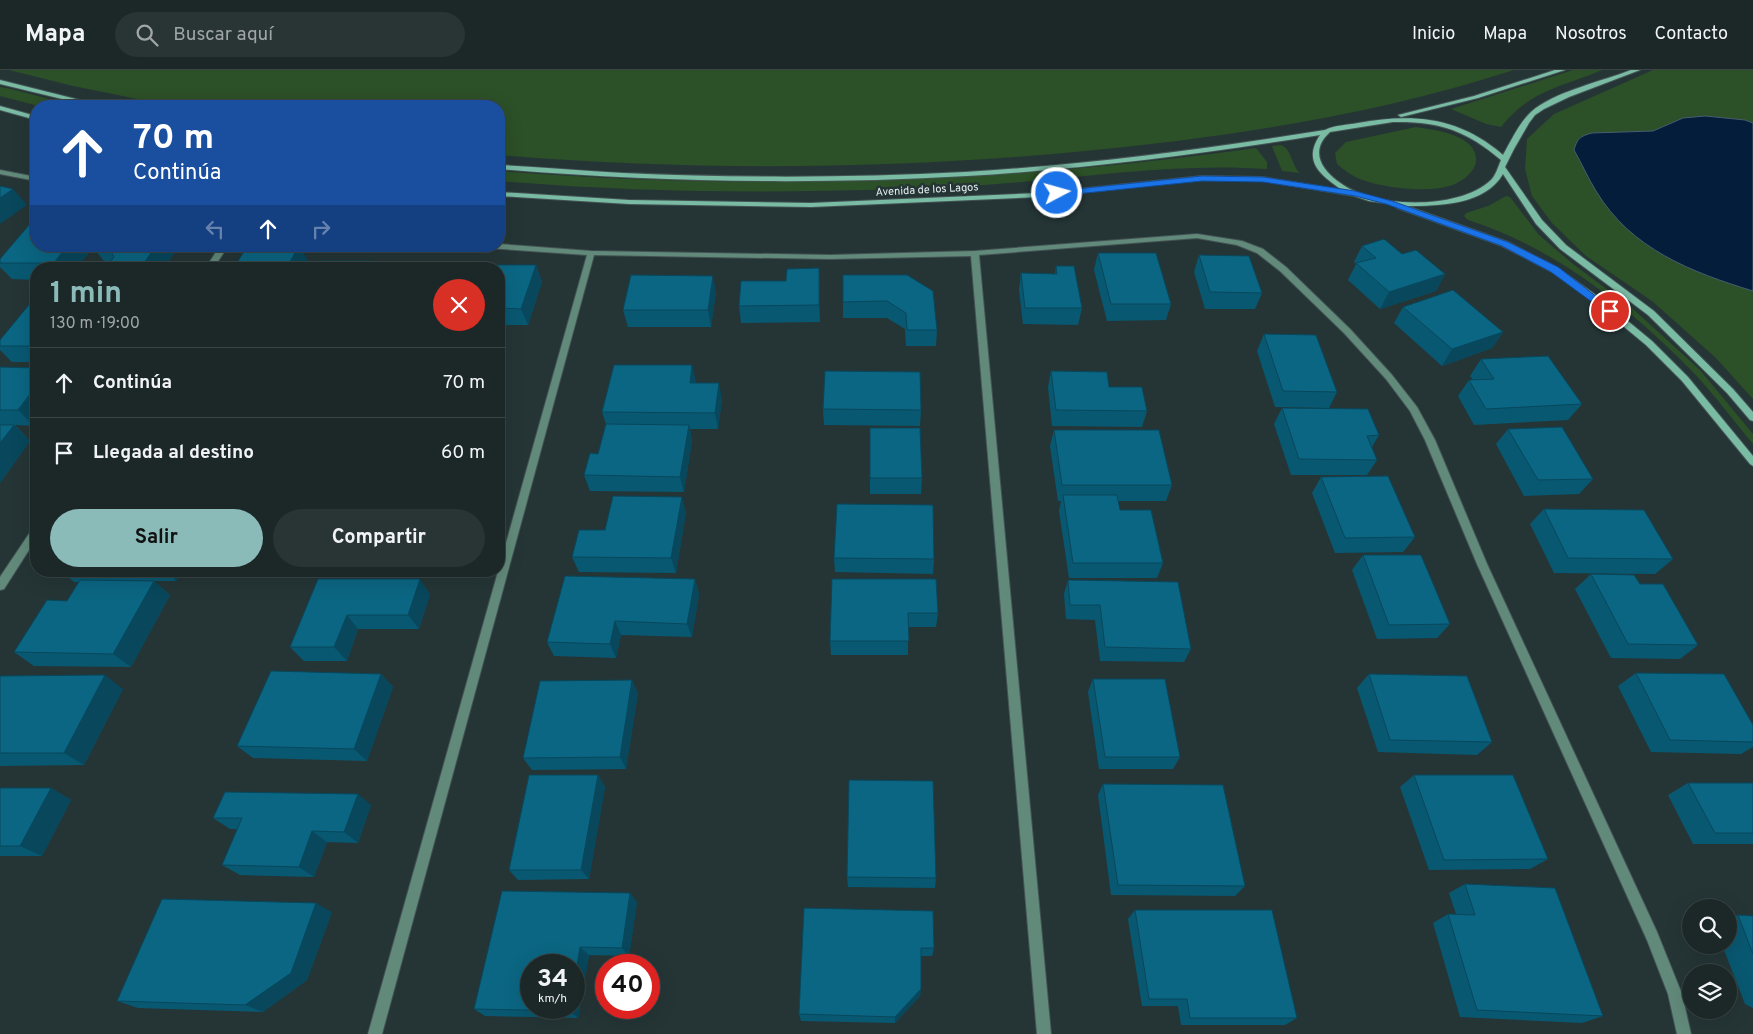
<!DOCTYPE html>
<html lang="es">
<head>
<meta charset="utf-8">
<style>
	:root { --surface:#1c2828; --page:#293434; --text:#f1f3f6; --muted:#a0a6a8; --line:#3a4445; --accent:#8bbbb9 }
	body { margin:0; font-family:Overpass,sans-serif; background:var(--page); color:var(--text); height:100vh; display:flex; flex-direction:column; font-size:19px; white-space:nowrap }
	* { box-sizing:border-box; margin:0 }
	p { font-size:16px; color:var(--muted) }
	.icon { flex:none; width:28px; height:28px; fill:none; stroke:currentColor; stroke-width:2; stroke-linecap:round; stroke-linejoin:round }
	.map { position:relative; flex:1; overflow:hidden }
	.sheet { position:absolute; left:30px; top:192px; width:475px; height:315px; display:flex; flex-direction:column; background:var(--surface); border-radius:20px; box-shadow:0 5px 20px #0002,0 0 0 1px var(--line) }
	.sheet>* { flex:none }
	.hud { position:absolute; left:30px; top:30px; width:475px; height:152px; border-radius:20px; box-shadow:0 5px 20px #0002,0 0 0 1px var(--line); background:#1a4fa0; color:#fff; overflow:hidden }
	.fabs { position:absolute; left:1682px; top:829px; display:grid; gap:10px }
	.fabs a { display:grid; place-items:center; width:55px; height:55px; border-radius:50%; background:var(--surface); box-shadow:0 5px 20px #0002,0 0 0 1px var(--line); font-size:25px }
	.speed { position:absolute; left:520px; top:884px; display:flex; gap:10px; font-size:25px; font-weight:700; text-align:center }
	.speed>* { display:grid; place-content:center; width:65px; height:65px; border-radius:50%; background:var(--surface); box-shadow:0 5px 20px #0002,0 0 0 1px var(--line); line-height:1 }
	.speed small { font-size:12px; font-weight:400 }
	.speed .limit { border:8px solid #d22; background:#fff; color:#111 }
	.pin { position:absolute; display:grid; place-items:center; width:42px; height:42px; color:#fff; margin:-21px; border:2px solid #fff; border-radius:50%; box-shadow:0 1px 5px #0007 }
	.me { position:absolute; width:55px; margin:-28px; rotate:84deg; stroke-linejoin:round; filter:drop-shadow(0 0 4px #0008) }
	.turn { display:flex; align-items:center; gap:18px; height:105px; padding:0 20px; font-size:22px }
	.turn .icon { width:65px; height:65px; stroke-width:2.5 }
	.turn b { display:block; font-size:35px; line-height:42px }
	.lanes { display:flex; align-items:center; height:48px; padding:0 20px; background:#0003; justify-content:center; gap:25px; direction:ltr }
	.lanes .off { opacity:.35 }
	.round { display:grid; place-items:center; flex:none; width:52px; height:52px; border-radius:26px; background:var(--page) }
	.summary { display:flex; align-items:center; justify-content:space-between; height:85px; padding:0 20px }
	h1 { font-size:30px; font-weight:700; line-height:38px; color:var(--accent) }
	.button { display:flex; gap:10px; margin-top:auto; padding:10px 20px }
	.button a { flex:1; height:58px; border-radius:30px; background:var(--accent); color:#111; font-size:20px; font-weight:700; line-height:58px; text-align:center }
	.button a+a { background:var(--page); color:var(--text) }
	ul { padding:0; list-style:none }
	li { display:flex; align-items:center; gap:15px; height:70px; padding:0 20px; border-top:1px solid var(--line) }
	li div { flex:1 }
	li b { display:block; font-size:19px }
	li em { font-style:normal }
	header { display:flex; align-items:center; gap:30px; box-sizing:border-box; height:70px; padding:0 25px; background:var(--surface); border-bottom:1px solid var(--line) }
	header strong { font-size:24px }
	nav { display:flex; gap:28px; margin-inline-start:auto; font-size:18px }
	.search { width:350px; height:45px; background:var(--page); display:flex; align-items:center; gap:12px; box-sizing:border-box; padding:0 18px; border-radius:28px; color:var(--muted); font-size:19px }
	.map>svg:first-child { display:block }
</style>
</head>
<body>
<header>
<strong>Mapa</strong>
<div class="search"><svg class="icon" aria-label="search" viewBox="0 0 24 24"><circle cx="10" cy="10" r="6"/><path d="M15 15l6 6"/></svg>Buscar aquí</div>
<nav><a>Inicio</a><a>Mapa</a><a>Nosotros</a><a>Contacto</a></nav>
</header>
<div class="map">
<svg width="1753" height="964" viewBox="0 0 1753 964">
	<rect width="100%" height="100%" fill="#253536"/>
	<g fill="#2c5027">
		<path d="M9,0H1514C1375,45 1230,67 1085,81C890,100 693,101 499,85V36H172L73,16Z"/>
		<path d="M1573,0H1602C1562,17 1530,20 1501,57L1486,54L1451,39Z"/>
		<polygon points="1653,0 1753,0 1753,329 1716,288 1652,231 1586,186 1552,153 1532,126 1525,99 1527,69 1554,44"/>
		<polygon points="0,17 11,19 76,36 39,36 0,26"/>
		<path d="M1416,57C1435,60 1479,65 1476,92C1474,102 1464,110 1455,114C1433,124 1382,118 1360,109C1352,106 1344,100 1337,94L1335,83L1346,72Z"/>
		<path d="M1281,75C1292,79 1291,95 1300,103L1282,101L1272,76Z"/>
		<path d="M1256,78L1267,92V99C1168,92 1069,110 970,116C813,124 655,124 499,111V101C751,121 1005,113 1256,78Z"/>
		<path d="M1506,126L1510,127L1539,165L1573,194L1632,238L1700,300L1753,364V374C1733,350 1714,324 1692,301C1629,237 1554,177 1468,150L1464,146L1466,143L1488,136Z"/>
	</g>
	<path fill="#041d3b" stroke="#475c71" d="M1705,46L1745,50L1753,53V221C1691,202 1631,179 1596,121C1588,108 1582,94 1574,80C1577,69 1580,66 1592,63L1653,61L1683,48Z"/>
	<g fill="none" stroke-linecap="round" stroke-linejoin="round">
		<defs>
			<g id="street">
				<polygon points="0,100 36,107 36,111 0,104"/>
				<polygon points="1197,164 1242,171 1263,179 1286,197 1350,259 1392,305 1417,337 1435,370 1487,494 1657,862 1682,924 1691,964 1677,964 1668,924 1647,870 1477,494 1425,370 1410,341 1386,309 1344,263 1280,201 1257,183 1237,175 1197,168 979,185 1051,964 1037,964 971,186 830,189 594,185 382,964 368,964 587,185 487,178 483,176 499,176 499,174 591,181 830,185 975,181"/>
				<polygon points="220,176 228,176 213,199 205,199"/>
				<polygon points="36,457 36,469 4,519 0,520 0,507 33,458"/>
			</g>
			<g id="secondary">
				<polygon points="1555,0 1565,0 1478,28 1401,47 1398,45 1474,26"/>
				<path d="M1631,0H1640L1569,27L1544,39L1535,45L1529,53L1514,79L1505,97L1542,150L1566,175L1654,241L1733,319L1753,342V351L1750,350L1727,323L1648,245L1560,179L1536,154L1503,104C1485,135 1439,136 1407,136L1508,172L1558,198L1600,228L1652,271L1688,307L1753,386V396L1750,394L1682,311L1646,275L1594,232L1552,202L1502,176L1397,138V135L1369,131L1354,126L1263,111L1202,110L1039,127L811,137L629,134L499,126V122L629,130L811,133L1039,123L1202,106L1263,107L1342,120C1321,105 1302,92 1320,65C1203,84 1085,99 967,106C811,115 654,112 499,99V95C540,97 582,101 623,103C737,108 851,108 965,102C1085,95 1205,79 1325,60C1335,55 1347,55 1358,53C1414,43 1459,47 1503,85C1511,71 1519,53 1531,42C1553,22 1603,11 1631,0ZM1393,52C1438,51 1466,60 1501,90C1498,97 1496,105 1491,110C1463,136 1404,136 1370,127C1344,120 1298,91 1330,62Z"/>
				<polygon points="0,10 100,35 101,36 91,36 0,14"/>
				<polygon points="0,36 36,46 36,50 0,40"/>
			</g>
		</defs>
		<use href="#street" stroke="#445354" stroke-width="2"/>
		<use href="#secondary" stroke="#445354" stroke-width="2"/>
		<use href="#street" fill="#628a7b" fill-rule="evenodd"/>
		<use href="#secondary" fill="#7abba4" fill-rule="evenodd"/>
	</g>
	<g fill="#095871">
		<polygon points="94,176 76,199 36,199 36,210 12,209 0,197 0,189"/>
		<polygon points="94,176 170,176 175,182 163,199 109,199 107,196 109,194 106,194 93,177"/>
		<polygon points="1362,176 1402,184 1445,204 1436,221 1380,239 1348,210 1356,194 1354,192"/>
		<polygon points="1098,183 1171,234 1166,250 1107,251 1094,200"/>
		<polygon points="1199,185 1262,223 1255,239 1205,239 1194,202"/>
		<polygon points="536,195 542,212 528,255 499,255 499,199"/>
		<polygon points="1056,196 1082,238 1078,255 1023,254 1019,220 1021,203 1055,204"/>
		<polygon points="819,198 820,215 820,252 741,253 739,236 786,211"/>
		<polygon points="843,205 937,260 936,276 906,276 905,259 887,248 843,248"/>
		<polygon points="716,222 711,257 628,257 623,240"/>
		<polygon points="36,230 36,292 12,292 0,280 0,270"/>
		<polygon points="1403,237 1503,262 1492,278 1442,296 1394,253"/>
		<polygon points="1264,264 1337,322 1329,338 1275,337 1257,281"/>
		<polygon points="1481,289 1582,334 1568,350 1474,355 1458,326 1469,310 1473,310 1470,306"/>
		<polygon points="0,297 34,356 15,355 30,371 0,413"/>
		<polygon points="1051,301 1109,317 1147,341 1142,357 1052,356 1048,317"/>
		<polygon points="696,311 696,313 722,329 718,359 690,359 692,371 684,422 590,421 584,405 598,384 606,354 602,342"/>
		<polygon points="1282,338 1379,365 1372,377 1377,390 1367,405 1291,405 1274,354"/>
		<polygon points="823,339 921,340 920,356 824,355"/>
		<polygon points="870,358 922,408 921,424 870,424"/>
		<polygon points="1508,359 1593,409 1579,424 1524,426 1496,374"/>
		<polygon points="1054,360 1172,415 1166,431 1118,431 1120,440 1163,493 1157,508 1069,508 1059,441 1061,431 1058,431 1050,376"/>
		<polygon points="1321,407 1415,467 1403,482 1335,483 1312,423"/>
		<polygon points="1544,439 1673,489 1655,504 1554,503 1530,454"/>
		<polygon points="686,442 676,503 579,502 572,487 605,460"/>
		<polygon points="1363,485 1450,554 1437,568 1377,569 1352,500"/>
		<polygon points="834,488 934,489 933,504 835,502"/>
		<polygon points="61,501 181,501 176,511 154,511 170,525 131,597 34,596 14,582 67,531 79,512 74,512"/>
		<polygon points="344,501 429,501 428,503"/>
		<polygon points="1591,504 1640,514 1698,575 1680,589 1611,588 1575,519"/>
		<polygon points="318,509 430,524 419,559 358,559 347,591 304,591 290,577"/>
		<polygon points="695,509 699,524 692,567 621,565 616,588 554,586 547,572"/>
		<polygon points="936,509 938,543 936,557 908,557 908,585 831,585 830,571"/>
		<polygon points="1068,510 1191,579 1184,592 1100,591 1095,550 1066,549 1064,524"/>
		<polygon points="1636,603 1753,655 1753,677 1741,684 1651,682 1618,616"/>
		<polygon points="381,604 393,617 367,691 253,688 237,676"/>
		<polygon points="1369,604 1492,672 1477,685 1378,682 1357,618"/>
		<polygon points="0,606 123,619 84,695 0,696"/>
		<polygon points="1093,609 1180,687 1173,699 1099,699 1088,622"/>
		<polygon points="638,623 626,699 532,700 523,688"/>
		<polygon points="598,705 605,717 589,809 518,810 509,800"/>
		<polygon points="1414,705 1548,789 1530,799 1429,800 1400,717"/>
		<polygon points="1688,713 1753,713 1753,774 1693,774 1668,725"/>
		<polygon points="1103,714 1245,816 1235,826 1111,825 1098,725"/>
		<polygon points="0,718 51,718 71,730 42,786 0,786"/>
		<polygon points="371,735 358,773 327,772 314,807 240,805 222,795 237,759 230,759 213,748"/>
		<polygon points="847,807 936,808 935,818 848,817"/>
		<polygon points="1465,814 1603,946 1582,953 1460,947 1433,853 1448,844 1456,844 1449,823"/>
		<polygon points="630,823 637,832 629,886 589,885 578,948 485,946 474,939"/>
		<polygon points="804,838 934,878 932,886 921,886 921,919 920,926 895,953 801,951 799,944"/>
		<polygon points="1135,840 1297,948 1285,955 1181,955 1178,936 1142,936 1128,849"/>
		<polygon points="332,842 307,910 263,942 138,938 117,931"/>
		<polygon points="1738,845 1753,846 1753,938 1745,934 1722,875 1729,875 1729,848"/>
	</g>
	<g fill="#08475c">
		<polygon points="13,119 27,135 0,154 0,128"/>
		<polygon points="67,176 94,176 76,199 58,199 54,193"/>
		<polygon points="156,176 170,176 175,182 163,199 143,199 141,197"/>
		<polygon points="299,176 309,192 305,199 286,199"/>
		<polygon points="371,191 375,199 367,199"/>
		<polygon points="536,195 542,212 528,255 521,239"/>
		<polygon points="819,198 820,215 820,252 819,235"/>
		<polygon points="1445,204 1436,221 1380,239 1389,222"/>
		<polygon points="713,206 716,222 711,257 708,240"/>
		<polygon points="1503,262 1492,278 1442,296 1452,279"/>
		<polygon points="692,295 696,311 693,329 690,313"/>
		<polygon points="719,313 722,329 718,359 715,343"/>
		<polygon points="36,316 36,353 34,356 18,340"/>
		<polygon points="14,355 30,371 0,413 0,373"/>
		<polygon points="689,355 692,371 684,422 680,407"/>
		<polygon points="682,427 686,442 676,503 671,488"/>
		<polygon points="166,501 181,501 176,511"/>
		<polygon points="420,509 430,524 419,559 408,545"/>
		<polygon points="695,509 699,524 692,567 687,554"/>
		<polygon points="154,511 170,525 131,597 113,584"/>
		<polygon points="347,545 358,559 347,591 334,577"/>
		<polygon points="615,551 621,565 616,588 610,574"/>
		<polygon points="381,604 393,617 367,691 354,679"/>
		<polygon points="105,605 123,619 84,695 64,683"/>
		<polygon points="632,610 638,623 626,699 620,687"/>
		<polygon points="598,705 605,717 589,809 581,800"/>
		<polygon points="51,718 71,730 42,786 20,776"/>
		<polygon points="358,724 371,735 358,773 344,762"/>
		<polygon points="312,761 327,772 314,807 299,797"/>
		<polygon points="630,823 637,832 629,886 622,878"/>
		<polygon points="316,833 332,842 307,910 263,942 245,935"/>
		<polygon points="580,877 589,885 578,948 569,941 569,938 574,938 574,913"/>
		<polygon points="921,919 920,926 895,953 895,947"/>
	</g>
	<g fill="#0b6683" stroke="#08475c">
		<polygon points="0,116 13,119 0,128"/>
		<polygon points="36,147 36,176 67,176 54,193 0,193 0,189"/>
		<polygon points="1384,169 1402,184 1416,180 1445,204 1389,222 1356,193 1376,188 1362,176"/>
		<polygon points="94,176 156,176 141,197 107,196 114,187 108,177 93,177"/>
		<polygon points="274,176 299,176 286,199 233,199 245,180 272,180"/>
		<polygon points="1098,183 1156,183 1171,234 1111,234"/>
		<polygon points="1199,185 1249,186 1262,223 1210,222"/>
		<polygon points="320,191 371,191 367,199 316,199"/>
		<polygon points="479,195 536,195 521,239 499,238 499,199 478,199"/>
		<polygon points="412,196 450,196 449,199 410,199"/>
		<polygon points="1056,196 1074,196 1082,238 1025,238 1021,203 1057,204"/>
		<polygon points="819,198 819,235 739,236 741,211 786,211 787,199"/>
		<polygon points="631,205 713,206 708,240 623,240"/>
		<polygon points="843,205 907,205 933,221 937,260 907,260 906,243 887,231 843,232"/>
		<polygon points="1453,220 1503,262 1452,279 1403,237"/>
		<polygon points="33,230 36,230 36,276 0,276 0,270"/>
		<polygon points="1264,264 1316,265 1337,322 1283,321"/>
		<polygon points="1548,286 1582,334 1486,339 1469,310 1494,309 1481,289"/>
		<polygon points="614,295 692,295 690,313 719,313 715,343 602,342"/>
		<polygon points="0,297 36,298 36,316 18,340 0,340"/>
		<polygon points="825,301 920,302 921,340 823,339"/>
		<polygon points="1051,301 1107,302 1109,317 1142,317 1147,341 1056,340"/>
		<polygon points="1282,338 1368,339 1379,365 1367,366 1377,390 1299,389"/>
		<polygon points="606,354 689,355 680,407 584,405 590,383 598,384"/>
		<polygon points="0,355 14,355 0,373"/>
		<polygon points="1562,357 1593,409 1538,410 1508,359"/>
		<polygon points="870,358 920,358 922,408 870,408"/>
		<polygon points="1054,360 1159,360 1172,415 1062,415"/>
		<polygon points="1388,406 1415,467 1345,468 1321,407"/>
		<polygon points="1063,425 1117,425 1120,440 1151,440 1163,493 1073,493"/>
		<polygon points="613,426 682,427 671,488 572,487 579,460 605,460"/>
		<polygon points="837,434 933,435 934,489 834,488"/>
		<polygon points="1544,439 1644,440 1673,489 1568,488"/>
		<polygon points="1363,485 1421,485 1450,554 1389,555"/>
		<polygon points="1591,504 1634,505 1640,514 1663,514 1698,575 1628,574"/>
		<polygon points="565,506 695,509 687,554 615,551 610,574 547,572"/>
		<polygon points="318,509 420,509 408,545 347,545 334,577 290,577"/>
		<polygon points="832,509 936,509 938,543 908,543 909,571 830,571"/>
		<polygon points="80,510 154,511 113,584 14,582 47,530 67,531"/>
		<polygon points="1068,510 1178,512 1191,579 1105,577 1100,535 1070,535"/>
		<polygon points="271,601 381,604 354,679 237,676"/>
		<polygon points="1636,603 1724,604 1753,655 1753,672 1670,670"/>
		<polygon points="1369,604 1467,606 1492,672 1390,670"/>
		<polygon points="105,605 64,683 0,683 0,606"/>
		<polygon points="1093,609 1165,609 1180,687 1105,687"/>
		<polygon points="632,610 620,687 523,688 540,611"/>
		<polygon points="529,705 598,705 581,800 509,800"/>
		<polygon points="1414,705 1513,705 1548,789 1444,790"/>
		<polygon points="849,710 933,711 936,808 847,807"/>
		<polygon points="1688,713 1753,713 1753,763 1715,763"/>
		<polygon points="1103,714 1223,715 1245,816 1118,815"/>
		<polygon points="0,718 51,718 20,776 0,776"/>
		<polygon points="225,722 358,724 344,762 312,761 299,797 222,795 242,748 213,748"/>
		<polygon points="1465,814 1555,818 1603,946 1477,940 1448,844 1475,845"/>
		<polygon points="502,821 630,823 622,878 580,877 574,913 574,895 531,895 531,938 569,938 569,941 474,939"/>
		<polygon points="162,829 316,833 291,903 245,935 117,931"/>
		<polygon points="804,838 933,841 934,878 921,878 921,919 895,947 799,944"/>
		<polygon points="1135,840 1272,840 1297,948 1190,948 1187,929 1149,929"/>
		<polygon points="1738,845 1753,846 1753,884"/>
	</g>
	<polygon fill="#1a73e8" stroke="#114b97" points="1202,106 1263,107 1355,121 1392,131 1508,172 1558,197 1615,241 1610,244 1607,243 1551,202 1502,176 1386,134 1355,126 1263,112 1202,111 1057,126 1053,123 1057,121"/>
	<g text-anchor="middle" stroke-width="5" stroke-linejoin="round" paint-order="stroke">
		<g font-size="11" fill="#e4eeef" stroke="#253536">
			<text transform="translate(927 119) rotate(-3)" y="4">Avenida de los Lagos</text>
		</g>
	</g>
</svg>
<div class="fabs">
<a><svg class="icon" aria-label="search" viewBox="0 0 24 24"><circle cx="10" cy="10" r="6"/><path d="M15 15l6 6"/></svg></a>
<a><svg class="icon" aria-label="layers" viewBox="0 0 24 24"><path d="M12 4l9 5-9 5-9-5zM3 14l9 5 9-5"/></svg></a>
</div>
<div class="speed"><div>34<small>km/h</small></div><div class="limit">40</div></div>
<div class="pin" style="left:1610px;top:241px;background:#d93025"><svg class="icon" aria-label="arrive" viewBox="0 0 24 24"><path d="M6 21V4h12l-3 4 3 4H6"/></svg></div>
<svg class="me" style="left:1057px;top:123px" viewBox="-20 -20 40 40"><circle r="17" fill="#1a73e8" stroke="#fff" stroke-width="3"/><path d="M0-11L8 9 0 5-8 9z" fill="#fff"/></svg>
<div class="hud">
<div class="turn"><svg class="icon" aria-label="ahead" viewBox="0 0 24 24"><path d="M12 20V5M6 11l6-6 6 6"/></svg><div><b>70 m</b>Continúa</div></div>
<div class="lanes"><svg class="icon off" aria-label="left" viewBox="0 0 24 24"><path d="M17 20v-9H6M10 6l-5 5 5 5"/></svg><svg class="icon" aria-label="ahead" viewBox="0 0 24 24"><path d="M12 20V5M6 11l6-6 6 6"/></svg><svg class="icon off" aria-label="right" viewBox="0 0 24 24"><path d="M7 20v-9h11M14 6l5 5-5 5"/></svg></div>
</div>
<section class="sheet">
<div class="summary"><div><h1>1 min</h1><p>130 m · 19:00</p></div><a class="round" style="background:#d93025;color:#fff"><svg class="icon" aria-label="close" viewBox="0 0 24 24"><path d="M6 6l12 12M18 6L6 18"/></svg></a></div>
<ul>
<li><svg class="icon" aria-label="ahead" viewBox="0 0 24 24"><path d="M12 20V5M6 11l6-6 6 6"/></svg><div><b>Continúa</b></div><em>70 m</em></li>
<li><svg class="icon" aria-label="arrive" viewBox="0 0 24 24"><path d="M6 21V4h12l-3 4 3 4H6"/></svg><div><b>Llegada al destino</b></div><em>60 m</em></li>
</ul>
<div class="button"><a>Salir</a><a>Compartir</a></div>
</section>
</div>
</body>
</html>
